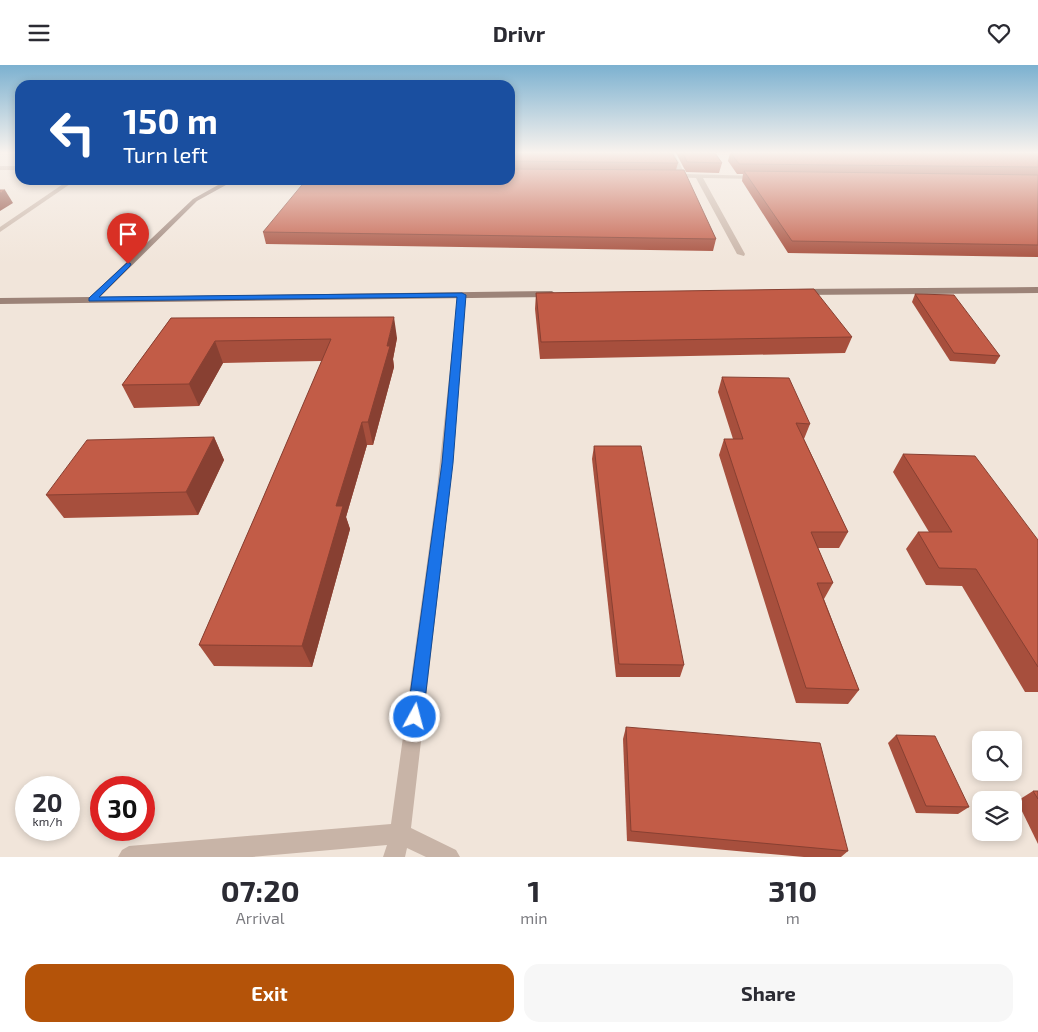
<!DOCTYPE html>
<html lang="en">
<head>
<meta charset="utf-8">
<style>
	:root { --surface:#fff; --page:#f7f7f7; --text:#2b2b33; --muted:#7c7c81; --accent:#b45309 }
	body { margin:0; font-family:"Exo 2",sans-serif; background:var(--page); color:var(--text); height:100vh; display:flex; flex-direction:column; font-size:19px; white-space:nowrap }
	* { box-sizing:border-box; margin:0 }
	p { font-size:16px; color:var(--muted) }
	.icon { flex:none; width:28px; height:28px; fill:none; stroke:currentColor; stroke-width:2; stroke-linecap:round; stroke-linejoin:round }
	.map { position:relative; height:792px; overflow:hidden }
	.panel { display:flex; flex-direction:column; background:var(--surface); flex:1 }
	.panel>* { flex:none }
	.top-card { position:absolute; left:15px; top:15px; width:500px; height:105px; border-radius:15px; box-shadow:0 2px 8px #0003; background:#1a4fa0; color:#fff; overflow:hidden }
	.controls { position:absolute; left:972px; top:666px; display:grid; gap:10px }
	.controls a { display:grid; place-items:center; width:50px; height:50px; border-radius:10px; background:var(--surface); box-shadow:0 2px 8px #0003; font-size:25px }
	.speed { position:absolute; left:15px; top:711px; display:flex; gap:10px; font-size:25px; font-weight:700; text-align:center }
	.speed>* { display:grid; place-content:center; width:65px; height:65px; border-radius:50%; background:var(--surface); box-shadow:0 2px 8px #0003; line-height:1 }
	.speed small { font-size:12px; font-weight:400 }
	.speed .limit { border:8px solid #d22; background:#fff; color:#111 }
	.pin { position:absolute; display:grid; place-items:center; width:42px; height:42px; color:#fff; margin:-51px -21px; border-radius:50% 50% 50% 0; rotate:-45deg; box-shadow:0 0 5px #0007 }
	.pin .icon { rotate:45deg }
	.me { position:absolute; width:55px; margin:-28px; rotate:7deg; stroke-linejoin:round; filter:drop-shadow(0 0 4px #0008) }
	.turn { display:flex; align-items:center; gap:18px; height:105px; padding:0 25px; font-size:22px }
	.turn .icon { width:65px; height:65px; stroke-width:2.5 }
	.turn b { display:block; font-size:35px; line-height:42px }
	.eta { display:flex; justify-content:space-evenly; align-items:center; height:85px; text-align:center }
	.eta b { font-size:30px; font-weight:700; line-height:35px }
	.action { display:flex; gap:10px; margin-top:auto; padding:10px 25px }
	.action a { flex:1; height:58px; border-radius:15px; background:var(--accent); color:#fff; font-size:20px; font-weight:700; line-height:58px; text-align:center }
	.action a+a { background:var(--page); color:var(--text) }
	header { display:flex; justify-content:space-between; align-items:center; height:65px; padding:0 25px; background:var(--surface); font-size:22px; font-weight:700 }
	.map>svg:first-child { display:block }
</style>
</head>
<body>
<header><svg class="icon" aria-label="menu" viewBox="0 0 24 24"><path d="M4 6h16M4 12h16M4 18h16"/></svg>Drivr<svg class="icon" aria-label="heart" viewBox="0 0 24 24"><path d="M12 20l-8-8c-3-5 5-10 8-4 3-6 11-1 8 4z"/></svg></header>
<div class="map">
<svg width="1038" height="792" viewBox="0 0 1038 792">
	<rect width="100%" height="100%" fill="#f1e5da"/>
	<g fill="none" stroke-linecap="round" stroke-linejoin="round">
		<g fill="#c8b4a7" fill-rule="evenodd">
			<polygon points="668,88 674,88 685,109 760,111 760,113 758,114 703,113 745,189 744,191 737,189 696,113 669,112 669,110 678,109"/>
			<polygon points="69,115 76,115 0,167 0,162"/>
		</g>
		<g fill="#c8b4a7" fill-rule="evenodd">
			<rect x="0" y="101" width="20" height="4"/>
			<polygon points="462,227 466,230 449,433 411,763 456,785 460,792 426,792 407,783 405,792 383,792 387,780 252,792 118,792 122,785 129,781 391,759 436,433 458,230"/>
		</g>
		<g fill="#9c8378" fill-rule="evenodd">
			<polygon points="227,115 235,115 197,136 100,232 552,226 556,229 552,232 0,239 0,233 90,232 193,134"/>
			<polygon points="1038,222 1038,228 800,230 796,227 800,224"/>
		</g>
	</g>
	<g fill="#a74f3d">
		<polygon points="510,88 678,98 676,105 716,174 713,186 266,179 263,167 510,115"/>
		<polygon points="676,88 715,88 722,98 719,108 686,107"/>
		<polygon points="730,88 1038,88 1038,192 788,188 742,116 743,109 737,109 728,96"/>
		<polygon points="536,228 852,272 845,288 540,294 535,244"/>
		<polygon points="915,229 1000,291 995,299 950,296 912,237"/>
		<polygon points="171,253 397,273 393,294 394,302 373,380 367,380 346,452 350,464 312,602 214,601 199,580 260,440 322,296 223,298 199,341 134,343 122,320"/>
		<polygon points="722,312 810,359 804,374 848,467 839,483 818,483 833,518 824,534 859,625 848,639 796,638 719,390 724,374 733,374 718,327"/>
		<polygon points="214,372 224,395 198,450 64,453 46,430"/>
		<polygon points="594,381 684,600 680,612 616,612 592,394"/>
		<polygon points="903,389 1038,475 1038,627 1025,627 962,521 926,520 906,484 918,467 929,467 893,407"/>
		<polygon points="626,662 848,786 841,792 804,792 627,776 623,674"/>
		<polygon points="896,670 969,742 958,749 916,748 888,678"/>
		<polygon points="1033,726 1038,726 1038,779 1017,736"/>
	</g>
	<g fill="#884032">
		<polygon points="5,125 13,138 0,146 0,128"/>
		<polygon points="394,252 397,273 393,294 394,302 373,380 368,357"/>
		<polygon points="215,276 223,298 199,341 189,319"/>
		<polygon points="362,357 367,380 346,452 350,464 312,602 302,581 336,441"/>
		<polygon points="214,372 224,395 198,450 186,427"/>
	</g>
	<g fill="#c25c47" stroke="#884032">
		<polygon points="510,88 672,88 678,98 510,96"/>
		<polygon points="683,88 715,88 722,98 687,97"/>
		<polygon points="731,88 1038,88 1038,102 739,99"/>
		<polygon points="510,104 684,105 716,174 263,167 306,115 510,115"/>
		<polygon points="744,106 1038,110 1038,180 792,176"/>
		<polygon points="0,125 5,125 0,128"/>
		<polygon points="814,224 852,272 541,277 536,228"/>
		<polygon points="915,229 954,230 1000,291 954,288"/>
		<polygon points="394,252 387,281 390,281 368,357 362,357 336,441 343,441 302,581 199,580 260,440 331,274 215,276 189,319 122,320 171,253"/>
		<polygon points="722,312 789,313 810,359 796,358 848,467 811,467 833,518 817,518 859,625 806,623 724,374 743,374"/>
		<polygon points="214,372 186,427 46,430 87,375"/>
		<polygon points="594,381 641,381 684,600 619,599"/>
		<polygon points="903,389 975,391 1038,475 1038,602 976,504 939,503 918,467 952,467"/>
		<polygon points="626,662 820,678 848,786 631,766"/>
		<polygon points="896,670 935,671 969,742 926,741"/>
		<polygon points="1033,726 1038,726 1038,734"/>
	</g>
	<linearGradient id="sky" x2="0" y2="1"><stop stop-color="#7cb1d0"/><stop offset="0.44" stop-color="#f9f3ee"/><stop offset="1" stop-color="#f9f3ee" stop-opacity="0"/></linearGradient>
	<rect width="1038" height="199" fill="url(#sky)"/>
	<polygon fill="#1a73e8" stroke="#114b97" points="128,197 131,199 130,201 99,232 462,228 466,230 453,398 423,652 421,658 415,660 409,658 407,652 442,398 457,232 89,236 89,233"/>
</svg>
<div class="controls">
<a><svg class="icon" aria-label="search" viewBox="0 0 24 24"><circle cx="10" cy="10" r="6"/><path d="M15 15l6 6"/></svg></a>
<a><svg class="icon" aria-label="layers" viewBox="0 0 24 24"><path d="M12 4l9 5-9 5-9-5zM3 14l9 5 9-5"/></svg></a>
</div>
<div class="speed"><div>20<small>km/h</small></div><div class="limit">30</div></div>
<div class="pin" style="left:128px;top:199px;background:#d93025"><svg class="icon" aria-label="arrive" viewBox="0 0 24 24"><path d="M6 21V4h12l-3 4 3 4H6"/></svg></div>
<svg class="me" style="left:415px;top:652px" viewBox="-20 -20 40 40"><circle r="17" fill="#1a73e8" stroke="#fff" stroke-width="3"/><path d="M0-11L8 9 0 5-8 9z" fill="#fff"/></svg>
<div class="top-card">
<div class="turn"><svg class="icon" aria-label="left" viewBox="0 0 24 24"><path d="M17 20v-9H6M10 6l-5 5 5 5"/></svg><div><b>150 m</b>Turn left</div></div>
</div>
</div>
<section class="panel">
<div class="eta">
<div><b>07:20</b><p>Arrival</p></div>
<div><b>1</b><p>min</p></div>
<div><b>310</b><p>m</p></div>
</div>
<div class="action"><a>Exit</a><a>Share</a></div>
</section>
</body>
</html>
